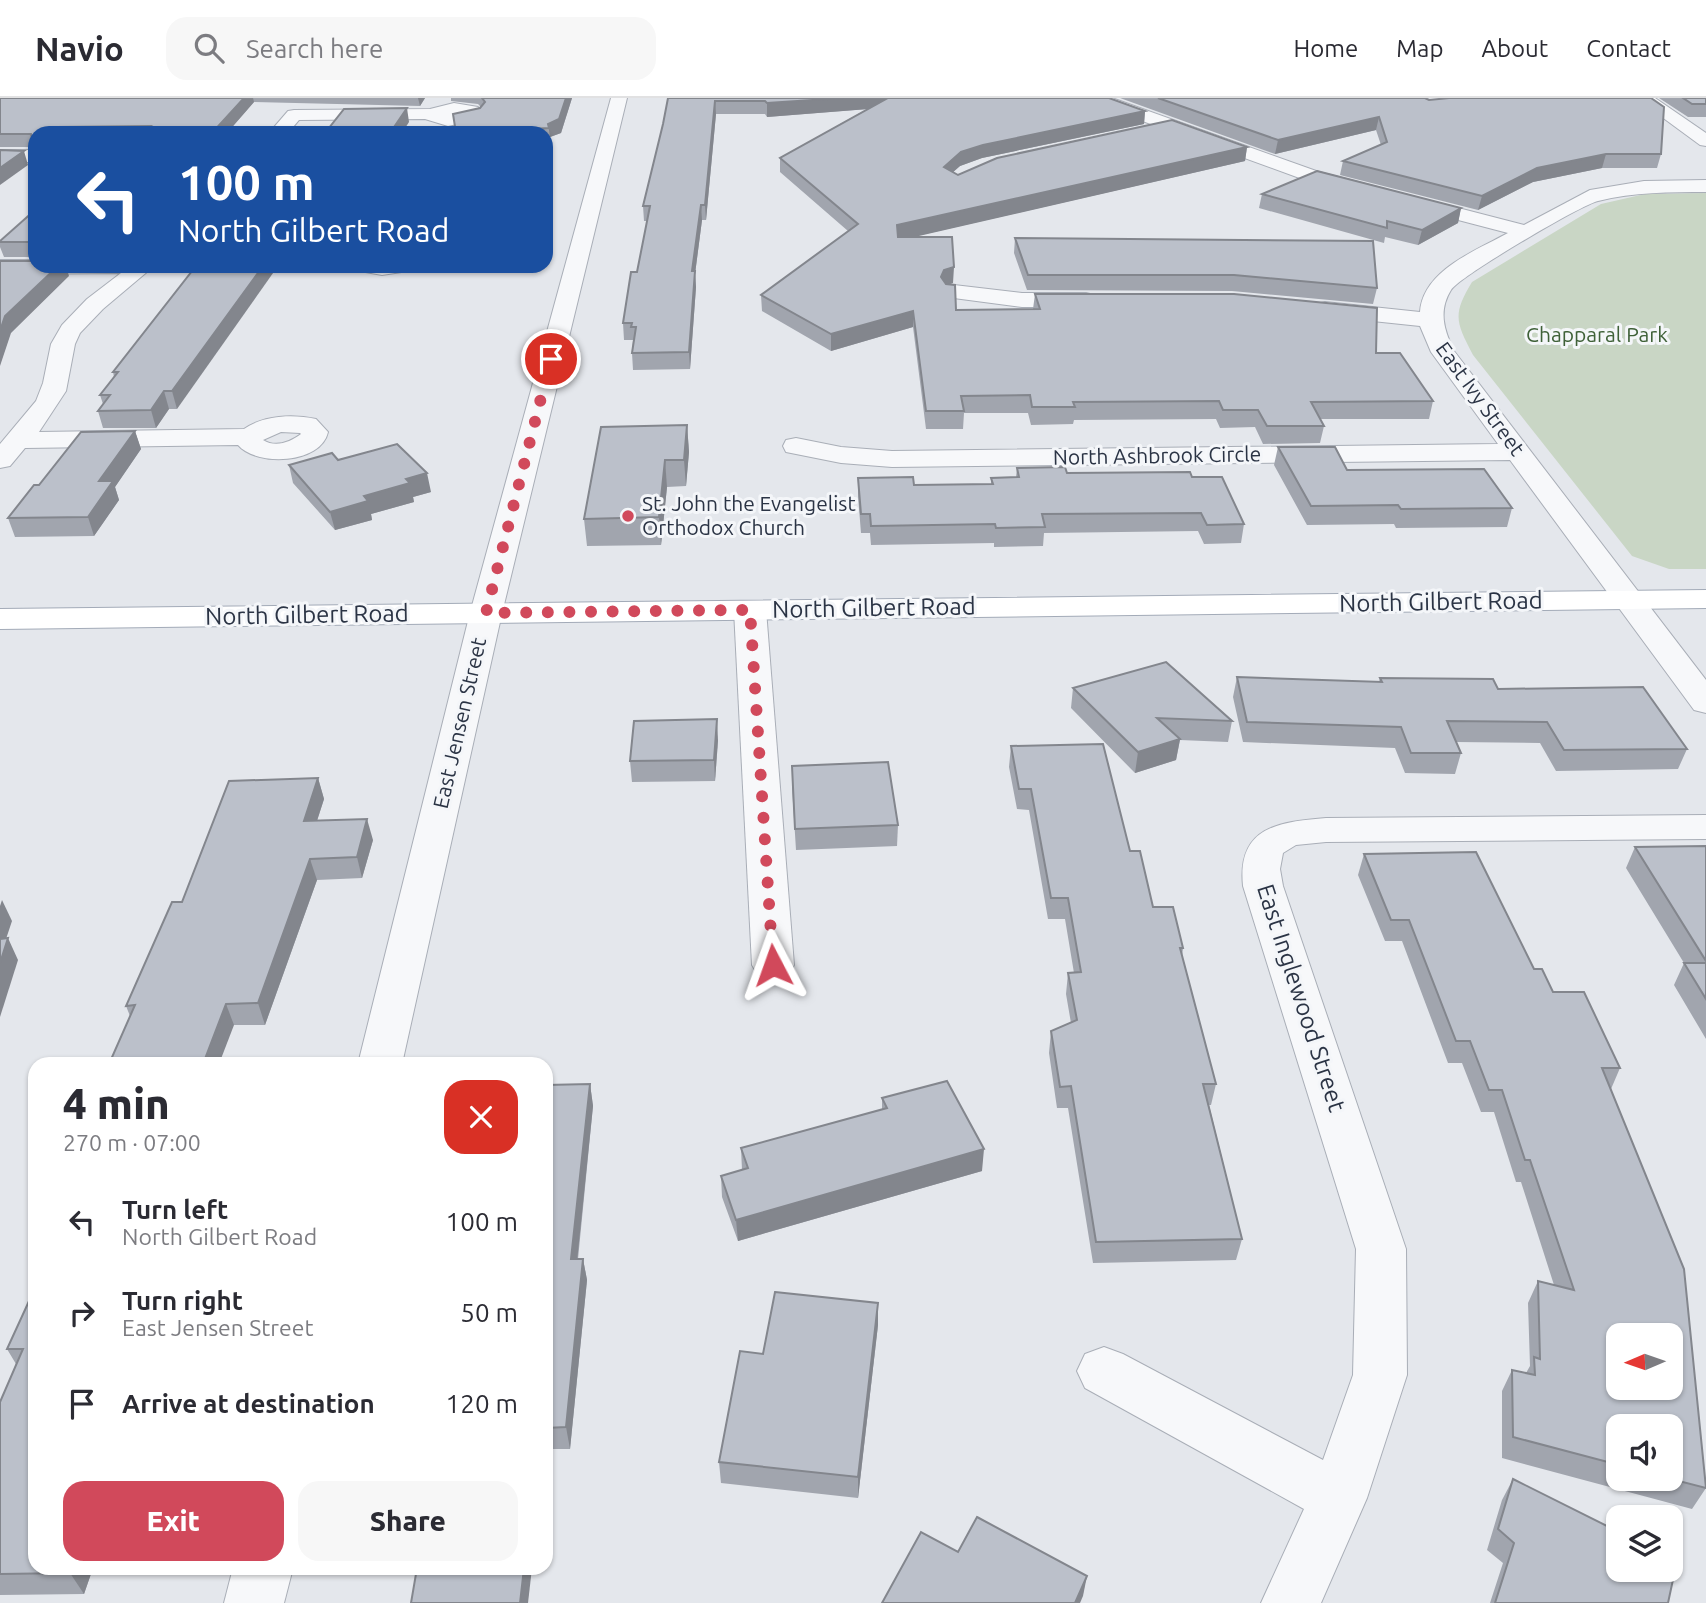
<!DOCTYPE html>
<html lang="en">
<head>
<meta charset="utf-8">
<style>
	:root { --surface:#fff; --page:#f7f7f7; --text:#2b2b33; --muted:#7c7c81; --line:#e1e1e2; --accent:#d1495b }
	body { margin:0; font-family:Ubuntu,sans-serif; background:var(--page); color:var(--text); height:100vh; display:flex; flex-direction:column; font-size:26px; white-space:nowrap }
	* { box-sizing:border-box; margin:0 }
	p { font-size:23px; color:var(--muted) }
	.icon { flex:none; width:38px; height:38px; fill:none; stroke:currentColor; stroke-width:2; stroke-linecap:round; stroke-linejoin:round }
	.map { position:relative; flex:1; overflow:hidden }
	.side { position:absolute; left:28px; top:959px; width:525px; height:518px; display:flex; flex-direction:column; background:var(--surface); border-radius:21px; box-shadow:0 2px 5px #0004 }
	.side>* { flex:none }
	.hud { position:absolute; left:28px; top:28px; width:525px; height:147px; border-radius:21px; box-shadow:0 2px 5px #0004; background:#1a4fa0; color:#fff; overflow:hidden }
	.needle { width:46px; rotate:268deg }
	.fabs { position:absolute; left:1606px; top:1225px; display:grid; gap:14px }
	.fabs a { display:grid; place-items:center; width:77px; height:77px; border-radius:14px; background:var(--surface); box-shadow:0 2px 5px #0004; font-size:35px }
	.pin { position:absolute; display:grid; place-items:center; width:60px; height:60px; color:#fff; margin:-30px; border:4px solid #fff; border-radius:50%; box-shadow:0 2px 7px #0007 }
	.me { position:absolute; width:77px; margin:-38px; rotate:356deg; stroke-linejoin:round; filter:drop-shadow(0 0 5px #0008) }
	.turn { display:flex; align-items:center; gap:24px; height:147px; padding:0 35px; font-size:32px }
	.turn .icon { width:91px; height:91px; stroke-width:2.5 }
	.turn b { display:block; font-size:49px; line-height:60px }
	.round { display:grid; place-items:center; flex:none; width:74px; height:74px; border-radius:21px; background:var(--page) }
	.headline { display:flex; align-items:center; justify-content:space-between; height:119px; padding:0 35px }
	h1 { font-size:42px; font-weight:800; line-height:52px }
	.button { display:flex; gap:14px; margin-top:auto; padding:14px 35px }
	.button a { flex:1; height:80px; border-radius:21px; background:var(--accent); color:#fff; font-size:28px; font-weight:800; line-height:80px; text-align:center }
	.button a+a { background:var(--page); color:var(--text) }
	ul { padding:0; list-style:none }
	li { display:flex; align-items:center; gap:21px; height:91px; padding:0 35px }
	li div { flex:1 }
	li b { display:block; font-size:26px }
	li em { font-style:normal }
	header { display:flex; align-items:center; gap:42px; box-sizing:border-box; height:98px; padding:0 35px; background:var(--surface); border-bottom:2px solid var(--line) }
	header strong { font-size:33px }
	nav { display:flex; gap:38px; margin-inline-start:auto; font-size:24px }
	.search { width:490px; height:63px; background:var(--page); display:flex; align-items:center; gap:18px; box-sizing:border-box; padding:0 24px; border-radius:21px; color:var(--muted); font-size:26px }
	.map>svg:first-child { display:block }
</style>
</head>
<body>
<header>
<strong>Navio</strong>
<div class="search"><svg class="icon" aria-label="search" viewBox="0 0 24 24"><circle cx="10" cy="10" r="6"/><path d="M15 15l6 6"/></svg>Search here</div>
<nav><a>Home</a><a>Map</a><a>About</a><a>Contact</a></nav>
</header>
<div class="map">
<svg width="1706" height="1505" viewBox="0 0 1706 1505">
	<rect width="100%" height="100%" fill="#e4e7ec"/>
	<path fill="#c9d6c5" d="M1706,95V471H1669L1632,458L1473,257C1456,224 1452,217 1472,184L1601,106L1645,96Z"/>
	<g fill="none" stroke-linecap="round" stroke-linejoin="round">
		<defs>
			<g id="minor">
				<polygon points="611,0 627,0 502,515 402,966 358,966 470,515"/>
				<path d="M1088,0H1112L1319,74L1524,127L1590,92L1644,83L1706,82V94C1670,94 1634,94 1598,103C1581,107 1460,178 1451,192C1438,213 1444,232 1454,253L1706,582V615L1694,612L1510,362L892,369L841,365L786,354L783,348L786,342L796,340L841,349L892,353L1498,346L1431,254L1420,228L1325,218L1317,216L1314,211L1317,206L1325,204L1420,214C1423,172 1477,152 1508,135L1305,82L1090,4Z"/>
				<polygon points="1636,0 1655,0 1706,35 1706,48 1700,47"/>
				<polygon points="454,5 478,9 484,17 481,21 448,28 425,21 299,22 288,35 269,35 288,13 294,12 430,11"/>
				<rect x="0" y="52" width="35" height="12"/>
				<path d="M0,162H35V168H154L103,211L80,235L75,246L66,293L39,334L244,331C264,317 293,316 316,321L328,334C321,366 257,369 238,347L25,350L10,368L0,370V346L36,303L43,285L51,246L62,227L87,201L121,175L0,176ZM281,334L300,335L301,336C290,344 276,350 263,342Z"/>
				<polygon points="357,168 411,168 408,173 382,177 360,173"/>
				<polygon points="954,187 1022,195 1086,195 1094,197 1097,202 1094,207 1086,209 1022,209 946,199 943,194 946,189"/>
				<polygon points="750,503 761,505 766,512 794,867 788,877 773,882 758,877 752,867 734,512 739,505"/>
				<path d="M1706,717V741L1326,744L1296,747L1283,755L1280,771L1283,788L1406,1151L1407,1277L1367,1400L1321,1505H1261L1304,1411L1085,1290L1077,1273L1085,1256L1104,1249L1123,1256L1323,1362L1353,1277L1356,1151L1243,788C1237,729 1278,724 1326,720Z"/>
				<polygon points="233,1470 293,1470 284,1505 224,1505"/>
			</g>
			<polygon id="major" points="1706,492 1706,510 0,531 0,511"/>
		</defs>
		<use href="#minor" stroke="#a9aeb7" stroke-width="2"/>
		<use href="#major" stroke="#a3abb8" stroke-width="2"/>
		<use href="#minor" fill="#f7f8fa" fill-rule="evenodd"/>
		<use href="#major" fill="#fff" fill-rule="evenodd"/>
	</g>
	<g fill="#a1a5ae" fill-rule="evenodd">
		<polygon points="0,0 425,0 420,8 254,4 227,35 35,35 35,51 34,49 0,49"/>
		<polygon points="451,0 572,0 561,35 550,39 550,43 546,44 546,35 456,35 481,9 478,6 451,3"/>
		<polygon points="668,0 1145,13 1144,26 982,60 960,68 953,74 958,77 1247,49 1245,63 912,139 953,185 949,186 956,212 1033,211 1035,196 1376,255 1433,303 1429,321 1320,321 1324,328 1320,345 1263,346 1255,329 1220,330 1216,321 1074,322 1073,326 1031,327 1028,315 964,315 963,331 926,331 913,229 831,253 762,213 761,197 848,133 780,74 780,60 867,11 767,19 765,16 716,16 706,122 702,122 695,176 696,189 690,271 633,272 632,255 633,242 624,242 623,225 637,174 647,123 644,123 643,108 663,26"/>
		<polygon points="1120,0 1430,0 1426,1 1429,2 1661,56 1657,70 1602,70 1533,84 1478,112 1340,77 1343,63 1381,47 1376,32 1275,56"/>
		<polygon points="1659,0 1706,0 1706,19 1688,19"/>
		<polygon points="1262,96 1461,110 1458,125 1418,147 1385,139 1384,145 1259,110"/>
		<polygon points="35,112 35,159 4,159 0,149 0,143"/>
		<polygon points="1015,140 1377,190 1373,206 1232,193 1027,192 1014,155"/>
		<polygon points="196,168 177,311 169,311 156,330 103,330 98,313 103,306 100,297 114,279 113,274"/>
		<polygon points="687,327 689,354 686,388 667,389 661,447 587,448 584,421"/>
		<polygon points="135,333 141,351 115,389 119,402 94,438 15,439 8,420 39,387"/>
		<polygon points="1278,349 1347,372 1512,410 1507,429 1396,430 1394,426 1307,427 1274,367"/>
		<polygon points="338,362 431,394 413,399 414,404 371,416 372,422 335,432 293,385 289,367"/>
		<polygon points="1017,370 1067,375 1192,379 1244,426 1241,445 1204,446 1198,433 1044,435 1043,448 994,449 994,445 871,447 870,435 861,435 858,398 858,380 914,387 991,386 991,380 1016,379"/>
		<polygon points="1237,579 1379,584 1380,580 1498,591 1687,651 1678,671 1556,673 1540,645 1456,644 1461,655 1455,676 1405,675 1395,650 1243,644 1233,599"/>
		<polygon points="1073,590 1232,623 1228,644 1180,642 1176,662 1135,675 1071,610"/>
		<polygon points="718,642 715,683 632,684 630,663"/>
		<polygon points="1011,648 1130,753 1153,809 1183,850 1182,859 1216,986 1211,1007 1209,1007 1242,1141 1236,1162 1093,1165 1068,1010 1057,1010 1049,955 1051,933 1071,925 1066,896 1068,875 1074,875 1065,821 1048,821 1029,712 1017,711 1009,669"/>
		<polygon points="318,680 324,701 317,723 373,742 362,780 317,782 265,927 234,927 130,918 126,908 182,804"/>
		<polygon points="792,689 898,727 897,748 796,752"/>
		<polygon points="1706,748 1706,941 1674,887 1684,865 1626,770 1635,749"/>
		<path d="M1364,756L1534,871L1620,970L1611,991L1706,1390L1692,1411L1502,1360V1293L1512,1272L1526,1275L1530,1268L1528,1205L1538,1183L1554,1187L1521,1084H1516L1494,1014H1481L1462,965H1448L1402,843H1385L1358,777ZM1619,1328L1671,1381H1619Z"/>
		<polygon points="590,986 593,1008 578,1161 583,1161 587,1182 570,1351 546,1351 546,987"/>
		<polygon points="882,1000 982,1073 738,1143 722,1099 721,1078 742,1072 741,1050 882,1012"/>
		<polygon points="35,1190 93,1470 84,1496 0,1497 0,1304 16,1266 7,1251"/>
		<polygon points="878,1205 878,1227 858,1400 721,1385 719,1364 763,1256"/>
		<polygon points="1513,1381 1668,1505 1490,1505 1503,1465 1487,1452 1502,1402"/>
	</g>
	<g fill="#83868d">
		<polygon points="244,0 253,0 254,4 227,35 212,35"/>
		<polygon points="418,0 425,0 420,8"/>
		<polygon points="566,0 572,0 561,35 550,39 548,26"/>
		<polygon points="843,0 894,0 894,9 767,19 767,5"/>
		<polygon points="715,3 716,16 706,122 705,107"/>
		<polygon points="407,10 409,24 402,35 390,35"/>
		<polygon points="1145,13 1144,26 982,60 960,68 943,83 944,69 961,54 983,47"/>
		<polygon points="1379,19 1376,32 1275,56 1278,42"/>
		<polygon points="57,29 59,35 48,35"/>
		<polygon points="1247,49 1245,63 897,143 897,127"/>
		<polygon points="24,53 28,67 0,87 0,70"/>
		<polygon points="1606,56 1602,70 1533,84 1478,112 1482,98 1537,70"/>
		<polygon points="701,107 702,122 695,176 696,189 690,271 689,254 692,173"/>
		<polygon points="1461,110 1458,125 1418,147 1422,132"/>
		<polygon points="58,168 66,168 69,178 11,235 0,268 0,233 5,218"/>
		<polygon points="263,168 278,168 177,311 172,293"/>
		<polygon points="954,169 953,185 944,188 941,179 944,172"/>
		<polygon points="913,213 913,229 831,253 831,236"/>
		<polygon points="164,293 169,311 156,330 151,312"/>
		<polygon points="687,327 689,354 686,388 684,362"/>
		<polygon points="135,333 141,351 115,389 119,402 94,438 88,419 99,383"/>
		<polygon points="665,362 667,389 661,447 659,419"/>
		<polygon points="427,375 431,394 413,399 414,404 371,416 372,422 335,432 330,414 364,398 406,381"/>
		<polygon points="717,621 718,642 715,683 714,662"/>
		<polygon points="1180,641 1176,662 1135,675 1138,654"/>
		<polygon points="318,680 324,701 310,744 304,723"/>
		<polygon points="367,721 373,742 362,780 357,759"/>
		<polygon points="310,761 317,782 265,927 258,905"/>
		<polygon points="2,802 12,823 0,859 0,808"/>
		<polygon points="8,840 18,862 0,919 0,865"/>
		<polygon points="226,906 234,927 219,966 203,966"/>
		<polygon points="590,986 593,1008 575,1183 571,1161"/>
		<polygon points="984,1051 982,1073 738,1143 736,1122"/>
		<polygon points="583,1161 587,1182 570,1351 566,1329"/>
		<polygon points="878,1205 878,1227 858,1400 858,1379"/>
		<polygon points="72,1470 93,1470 84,1496 70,1475"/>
		<polygon points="524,1470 532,1470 528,1505 520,1505"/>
		<polygon points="1087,1478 1083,1498 1080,1505 1075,1505"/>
	</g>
	<g fill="#bbc0ca" stroke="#83868d" stroke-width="2" fill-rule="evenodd">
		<polygon points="0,0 244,0 212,35 157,35 163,30 147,30 150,28 57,29 48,35 35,35 35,45 33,46 31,36 0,36"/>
		<polygon points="482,0 566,0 559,21 548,26 549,30 456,35 453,16 480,10 485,4"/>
		<polygon points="668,0 843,0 767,5 765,3 715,3 705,107 701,107 692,173 695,173 689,254 632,255 636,229 631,229 632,225 623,225 631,174 637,174 650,108 643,108 663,26"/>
		<polygon points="888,0 1109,0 1145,13 983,47 961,54 944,69 958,77 997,60 1172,22 1247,49 897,127 898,139 952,139 954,169 944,172 941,179 946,186 955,187 956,212 1040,211 1035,196 1234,196 1377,210 1376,255 1400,255 1433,303 1311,304 1324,328 1267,328 1258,312 1223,312 1219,303 1073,304 1075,309 1032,309 1030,297 961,298 964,313 926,313 913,213 831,236 761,197 858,126 780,60"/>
		<polygon points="1158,0 1425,0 1429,2 1449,0 1651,0 1664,9 1661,56 1606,56 1537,70 1482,98 1343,63 1387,44 1379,19 1278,42"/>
		<polygon points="1683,0 1706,0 1706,6 1692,6"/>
		<polygon points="407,10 390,35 325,35 344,11"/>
		<polygon points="0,52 24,53 0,70"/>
		<polygon points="1317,73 1461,110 1422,132 1387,123 1387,130 1262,96"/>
		<polygon points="35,112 35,150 33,150 30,144 0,144 0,143"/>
		<polygon points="1015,140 1373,143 1377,190 1234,177 1028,177"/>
		<polygon points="0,163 35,163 35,168 58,168 5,218 0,233"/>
		<polygon points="196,168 263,168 172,293 164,293 151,312 98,313 110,297 100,297 118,274 113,274"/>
		<polygon points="687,327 684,362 665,362 659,419 584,421 601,329"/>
		<polygon points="135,333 99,383 113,383 88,419 8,420 34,387 39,387 81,334"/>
		<polygon points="397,346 427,375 406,381 410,385 364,398 368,403 330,414 289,367 332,355 338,362"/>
		<polygon points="1278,349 1335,349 1347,372 1484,371 1512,410 1401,411 1398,407 1311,408"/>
		<polygon points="1065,369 1067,375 1190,374 1192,379 1222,379 1244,426 1207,427 1201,415 1042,416 1045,429 996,430 995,426 871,428 870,416 861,416 858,380 913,379 914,387 993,386 991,380 1019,379 1017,370"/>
		<polygon points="1166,564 1232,623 1157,620 1180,641 1138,654 1073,590"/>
		<polygon points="1237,579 1382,584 1380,580 1493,581 1498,591 1643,589 1687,651 1564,652 1547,624 1447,623 1461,655 1411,655 1401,629 1247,624"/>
		<polygon points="717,621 714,662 630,663 634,623"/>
		<polygon points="1103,646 1130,753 1140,753 1153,809 1173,809 1183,850 1180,850 1216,986 1203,986 1242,1141 1096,1144 1071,988 1060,989 1051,933 1077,922 1068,875 1081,874 1068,800 1051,800 1031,691 1019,691 1011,648"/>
		<polygon points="888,664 898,727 795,731 792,668"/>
		<polygon points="318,680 304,723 367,721 357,759 310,761 258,905 226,906 203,966 109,966 135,907 126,908 172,804 182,804 229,683"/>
		<polygon points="1706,748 1706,863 1635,749"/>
		<path d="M1476,754L1534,871H1542L1553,894H1584L1620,970H1602L1684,1171L1706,1390L1671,1381V1328H1619V1367L1513,1339L1512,1272L1535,1277L1534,1259L1540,1261L1538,1183L1574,1192L1530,1062H1525L1502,992H1489L1470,943H1456L1409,822H1391L1364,756ZM1619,1237H1671V1290H1619Z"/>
		<polygon points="8,840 0,865 0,841"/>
		<polygon points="1684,865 1706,865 1706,901"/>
		<polygon points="947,983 984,1051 736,1122 721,1078 748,1070 741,1050 887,1010 882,1000"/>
		<polygon points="590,986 571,1161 583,1161 566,1329 546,1330 546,987"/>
		<polygon points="35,1190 35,1470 72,1470 70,1475 0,1476 0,1304 23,1251 7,1251"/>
		<polygon points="775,1194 878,1205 858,1379 719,1364 740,1253 763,1256"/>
		<polygon points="1513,1381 1619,1434 1619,1472 1671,1472 1671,1460 1677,1463 1668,1505 1495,1505 1514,1445 1498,1431"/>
		<polygon points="977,1419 1087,1478 1075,1505 882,1505 921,1434 958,1454"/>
		<polygon points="417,1470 524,1470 520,1505 411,1505"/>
	</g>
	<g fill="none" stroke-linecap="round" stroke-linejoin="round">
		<polyline stroke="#d1495b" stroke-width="12" stroke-dasharray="0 21.6" points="551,261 486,515 750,512 773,867"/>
	</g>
	<circle fill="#d1495b" stroke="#f4f6f9" stroke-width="2.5" cx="628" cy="418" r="7"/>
	<g text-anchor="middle" stroke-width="6" stroke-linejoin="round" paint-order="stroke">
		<g font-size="21" fill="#3f6138" stroke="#f4f6f9">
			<text x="1597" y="244">Chapparal Park</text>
		</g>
		<g font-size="21" fill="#2b3445" stroke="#f4f6f9">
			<text transform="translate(1480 301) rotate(54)" y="7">East Ivy Street</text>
			<text transform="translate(1157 358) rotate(-1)" y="7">North Ashbrook Circle</text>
			<text transform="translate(460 625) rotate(-77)" y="7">East Jensen Street</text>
		</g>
		<g font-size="21" fill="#2b3445" stroke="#f4f6f9" text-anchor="start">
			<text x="642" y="413">St. John the Evangelist<tspan x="642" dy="24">Orthodox Church</tspan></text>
		</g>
		<g font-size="24" fill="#2b3445" stroke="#f4f6f9">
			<text transform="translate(1441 504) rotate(-1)" y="8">North Gilbert Road</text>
			<text transform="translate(874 510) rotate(-1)" y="8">North Gilbert Road</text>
			<text transform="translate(307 517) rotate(-1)" y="8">North Gilbert Road</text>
			<text transform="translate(1301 900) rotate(72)" y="8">East Inglewood Street</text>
		</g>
	</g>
</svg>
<div class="fabs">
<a><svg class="needle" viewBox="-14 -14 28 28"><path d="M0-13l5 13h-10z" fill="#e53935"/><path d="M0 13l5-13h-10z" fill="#7c7c81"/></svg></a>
<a><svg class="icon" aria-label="sound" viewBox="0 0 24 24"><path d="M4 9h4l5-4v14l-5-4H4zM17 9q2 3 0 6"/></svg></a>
<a><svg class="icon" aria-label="layers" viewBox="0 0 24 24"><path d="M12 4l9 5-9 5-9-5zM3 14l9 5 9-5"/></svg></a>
</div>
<div class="pin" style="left:551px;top:261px;background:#d93025"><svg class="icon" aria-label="arrive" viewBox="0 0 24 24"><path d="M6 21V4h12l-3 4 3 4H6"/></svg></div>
<svg class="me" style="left:773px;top:867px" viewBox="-20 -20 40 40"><path d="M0-17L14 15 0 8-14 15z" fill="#d1495b" stroke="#fff" stroke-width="4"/></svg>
<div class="hud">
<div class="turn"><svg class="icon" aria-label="left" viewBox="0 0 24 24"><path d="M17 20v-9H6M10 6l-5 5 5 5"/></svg><div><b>100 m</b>North Gilbert Road</div></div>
</div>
<section class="side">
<div class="headline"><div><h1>4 min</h1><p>270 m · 07:00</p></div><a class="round" style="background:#d93025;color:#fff"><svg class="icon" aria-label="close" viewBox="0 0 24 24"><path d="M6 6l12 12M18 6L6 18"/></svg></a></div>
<ul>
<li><svg class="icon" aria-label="left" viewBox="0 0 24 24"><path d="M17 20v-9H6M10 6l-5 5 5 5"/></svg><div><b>Turn left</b><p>North Gilbert Road</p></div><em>100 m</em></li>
<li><svg class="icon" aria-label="right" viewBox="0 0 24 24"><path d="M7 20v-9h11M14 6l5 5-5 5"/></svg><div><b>Turn right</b><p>East Jensen Street</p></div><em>50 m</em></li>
<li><svg class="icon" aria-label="arrive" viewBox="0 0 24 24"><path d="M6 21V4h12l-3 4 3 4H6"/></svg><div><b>Arrive at destination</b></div><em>120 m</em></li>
</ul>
<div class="button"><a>Exit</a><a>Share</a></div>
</section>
</div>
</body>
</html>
